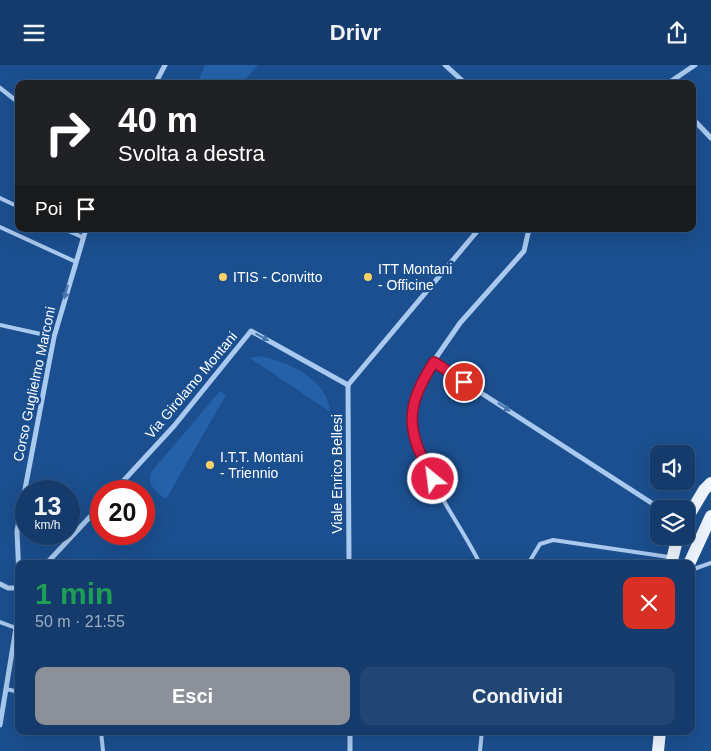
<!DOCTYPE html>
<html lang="it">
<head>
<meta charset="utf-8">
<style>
	:root { --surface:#143b6b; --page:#214673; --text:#f1f3f6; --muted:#9dadc1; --line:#33557e; --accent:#8c9099 }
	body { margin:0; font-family:Arial,sans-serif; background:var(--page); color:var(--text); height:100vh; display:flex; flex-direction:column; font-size:19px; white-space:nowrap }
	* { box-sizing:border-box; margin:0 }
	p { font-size:16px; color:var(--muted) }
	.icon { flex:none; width:28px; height:28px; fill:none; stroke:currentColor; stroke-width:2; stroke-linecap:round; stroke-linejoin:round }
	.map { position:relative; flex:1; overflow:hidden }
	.details { position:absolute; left:15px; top:495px; width:680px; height:175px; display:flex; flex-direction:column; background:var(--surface); border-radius:10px; box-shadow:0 5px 20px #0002,0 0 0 1px var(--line) }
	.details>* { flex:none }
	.top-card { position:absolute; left:15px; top:15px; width:681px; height:152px; border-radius:10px; box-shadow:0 5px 20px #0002,0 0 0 1px var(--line); background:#202124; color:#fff; overflow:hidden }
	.controls { position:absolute; left:650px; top:380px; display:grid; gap:10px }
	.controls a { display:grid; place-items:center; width:45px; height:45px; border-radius:10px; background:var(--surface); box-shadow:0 5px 20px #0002,0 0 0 1px var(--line); font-size:25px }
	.speed { position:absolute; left:15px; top:415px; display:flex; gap:10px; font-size:25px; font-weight:700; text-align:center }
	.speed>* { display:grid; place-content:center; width:65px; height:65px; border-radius:50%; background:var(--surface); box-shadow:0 5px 20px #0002,0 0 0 1px var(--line); line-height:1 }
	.speed small { font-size:12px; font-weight:400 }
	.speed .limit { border:8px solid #d22; background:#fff; color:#111 }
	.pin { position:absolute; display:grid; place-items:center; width:42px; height:42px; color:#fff; margin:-21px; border:2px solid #fff; border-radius:50%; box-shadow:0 1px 5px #0007 }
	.me { position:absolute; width:55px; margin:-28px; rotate:331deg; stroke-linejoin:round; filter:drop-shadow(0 0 4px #0008) }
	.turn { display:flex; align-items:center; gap:18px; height:105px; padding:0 20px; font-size:22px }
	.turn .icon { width:65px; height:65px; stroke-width:2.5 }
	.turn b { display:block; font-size:35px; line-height:42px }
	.then { display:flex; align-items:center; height:48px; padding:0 20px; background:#0003; gap:10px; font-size:19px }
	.round { display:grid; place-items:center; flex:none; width:52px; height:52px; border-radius:10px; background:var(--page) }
	.overview { display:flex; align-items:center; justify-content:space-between; height:85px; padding:0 20px }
	h1 { font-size:30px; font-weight:800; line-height:38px; color:#1e9e55 }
	.primary-button { display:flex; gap:10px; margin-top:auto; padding:10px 20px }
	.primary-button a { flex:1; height:58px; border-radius:10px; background:var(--accent); color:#fff; font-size:20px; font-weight:800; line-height:58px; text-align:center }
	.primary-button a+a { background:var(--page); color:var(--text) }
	header { display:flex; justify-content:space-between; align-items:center; height:65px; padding:0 20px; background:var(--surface); font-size:22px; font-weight:800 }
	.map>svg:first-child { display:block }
</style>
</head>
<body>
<header><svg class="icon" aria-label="menu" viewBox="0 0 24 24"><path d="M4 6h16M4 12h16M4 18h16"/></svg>Drivr<svg class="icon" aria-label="share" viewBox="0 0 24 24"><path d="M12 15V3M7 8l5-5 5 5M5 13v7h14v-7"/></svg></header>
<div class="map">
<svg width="711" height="686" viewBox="0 0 711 686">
	<rect width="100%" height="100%" fill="#1b4f8f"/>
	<g fill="#2461a8">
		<polygon points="205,0 258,0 241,19 197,19"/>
		<path d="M260,291C288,297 328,314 330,347L250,293Z"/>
		<path d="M220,326L226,330L166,434C155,427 146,419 152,406Z"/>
	</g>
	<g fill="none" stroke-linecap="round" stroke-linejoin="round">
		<g stroke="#a9c9ee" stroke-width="4">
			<polyline points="0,133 19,142"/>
			<polyline points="0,162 74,196"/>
			<polyline points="64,164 82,172"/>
			<polyline points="0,260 54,272"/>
			<path d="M433,297C423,313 413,330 411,349C407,390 462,460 480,499"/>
			<polyline points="528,499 540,479 553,475 669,492"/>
			<polyline points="691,505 711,498"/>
			<polyline points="0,557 16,563"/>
			<polyline points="6,624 19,627"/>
			<polyline points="101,666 103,686"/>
			<polyline points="480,686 482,666"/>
		</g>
		<polyline stroke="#a9c9ee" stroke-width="4.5" points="0,23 19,38"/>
		<g stroke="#a9c9ee" stroke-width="5">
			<polyline points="445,0 466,19"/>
			<polyline points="155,19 165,0"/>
			<polyline points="667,19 695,0"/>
			<polyline points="692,53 711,73"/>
			<polyline points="529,164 524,186 460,258 433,297 661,444"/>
			<polyline points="348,320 479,164"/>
			<polyline points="348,320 349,499"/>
			<polyline points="114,426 174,361 251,266 348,320"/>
			<polyline points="46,499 101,440"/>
			<polyline points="19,512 17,466 54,272 86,164"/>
			<polyline points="0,519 8,523 19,523"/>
			<polyline points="0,660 16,563 19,530"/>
			<polyline points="350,666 350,686"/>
		</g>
		<g stroke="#f0f6ff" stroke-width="12">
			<polyline points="686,455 704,425 711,418"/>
			<polyline points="671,499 678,471"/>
			<polyline points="689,499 711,451"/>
			<polyline points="658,686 660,666"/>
		</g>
	</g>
	<defs><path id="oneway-solid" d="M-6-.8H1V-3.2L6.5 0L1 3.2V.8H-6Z" transform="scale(1.25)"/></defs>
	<g fill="#4674ac">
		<use href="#oneway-solid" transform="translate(66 227) rotate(105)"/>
		<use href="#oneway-solid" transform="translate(262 272) rotate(29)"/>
		<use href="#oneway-solid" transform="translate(504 342) rotate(33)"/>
	</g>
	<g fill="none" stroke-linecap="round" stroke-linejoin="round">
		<defs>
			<path id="route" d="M433,414C406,365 404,344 434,297L464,317"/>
		</defs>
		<use href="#route" stroke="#92132f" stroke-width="12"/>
		<use href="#route" stroke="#e11d48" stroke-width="9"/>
	</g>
	<g fill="#ffd166" stroke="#1b4f8f" stroke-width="2">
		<circle cx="223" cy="212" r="5"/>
		<circle cx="368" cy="212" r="5"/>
		<circle cx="210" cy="400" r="5"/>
	</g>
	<g text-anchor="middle" stroke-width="5" stroke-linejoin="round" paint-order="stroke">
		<g font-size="14" fill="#fff" stroke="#1b4f8f" text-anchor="start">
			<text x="378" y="209">ITT Montani<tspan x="378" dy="16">- Officine</tspan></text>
			<text x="233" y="217">ITIS - Convitto</text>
			<text x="220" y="397">I.T.T. Montani<tspan x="220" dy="16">- Triennio</tspan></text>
		</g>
		<g font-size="14" fill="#fff" stroke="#1b4f8f">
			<text transform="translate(34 319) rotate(-78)" y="5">Corso Guglielmo Marconi</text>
			<text transform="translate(191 320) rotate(-50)" y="5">Via Girolamo Montani</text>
			<text transform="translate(337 409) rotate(-90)" y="5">Viale Enrico Bellesi</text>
		</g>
	</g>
</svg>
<div class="controls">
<a><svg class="icon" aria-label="sound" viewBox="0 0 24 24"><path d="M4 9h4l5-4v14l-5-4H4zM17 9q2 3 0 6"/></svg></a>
<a><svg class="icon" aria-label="layers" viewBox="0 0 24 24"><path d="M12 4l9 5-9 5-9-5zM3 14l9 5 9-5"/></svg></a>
</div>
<div class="speed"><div>13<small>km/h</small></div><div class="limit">20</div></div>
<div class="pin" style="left:464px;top:317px;background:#d93025"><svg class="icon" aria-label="arrive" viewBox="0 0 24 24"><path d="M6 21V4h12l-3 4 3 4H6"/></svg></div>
<svg class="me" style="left:433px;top:414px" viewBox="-20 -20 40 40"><circle r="17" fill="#e11d48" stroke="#fff" stroke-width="3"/><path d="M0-11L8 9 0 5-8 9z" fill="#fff"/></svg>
<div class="top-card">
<div class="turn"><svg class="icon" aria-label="right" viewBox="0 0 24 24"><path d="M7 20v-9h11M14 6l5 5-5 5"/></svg><div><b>40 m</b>Svolta a destra</div></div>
<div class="then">Poi<svg class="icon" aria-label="arrive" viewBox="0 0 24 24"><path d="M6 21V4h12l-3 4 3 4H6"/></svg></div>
</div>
<section class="details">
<div class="overview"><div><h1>1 min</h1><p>50 m · 21:55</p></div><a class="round" style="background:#d93025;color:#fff"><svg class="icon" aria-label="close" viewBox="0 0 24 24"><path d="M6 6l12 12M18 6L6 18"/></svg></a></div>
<div class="primary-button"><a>Esci</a><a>Condividi</a></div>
</section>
</div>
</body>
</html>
